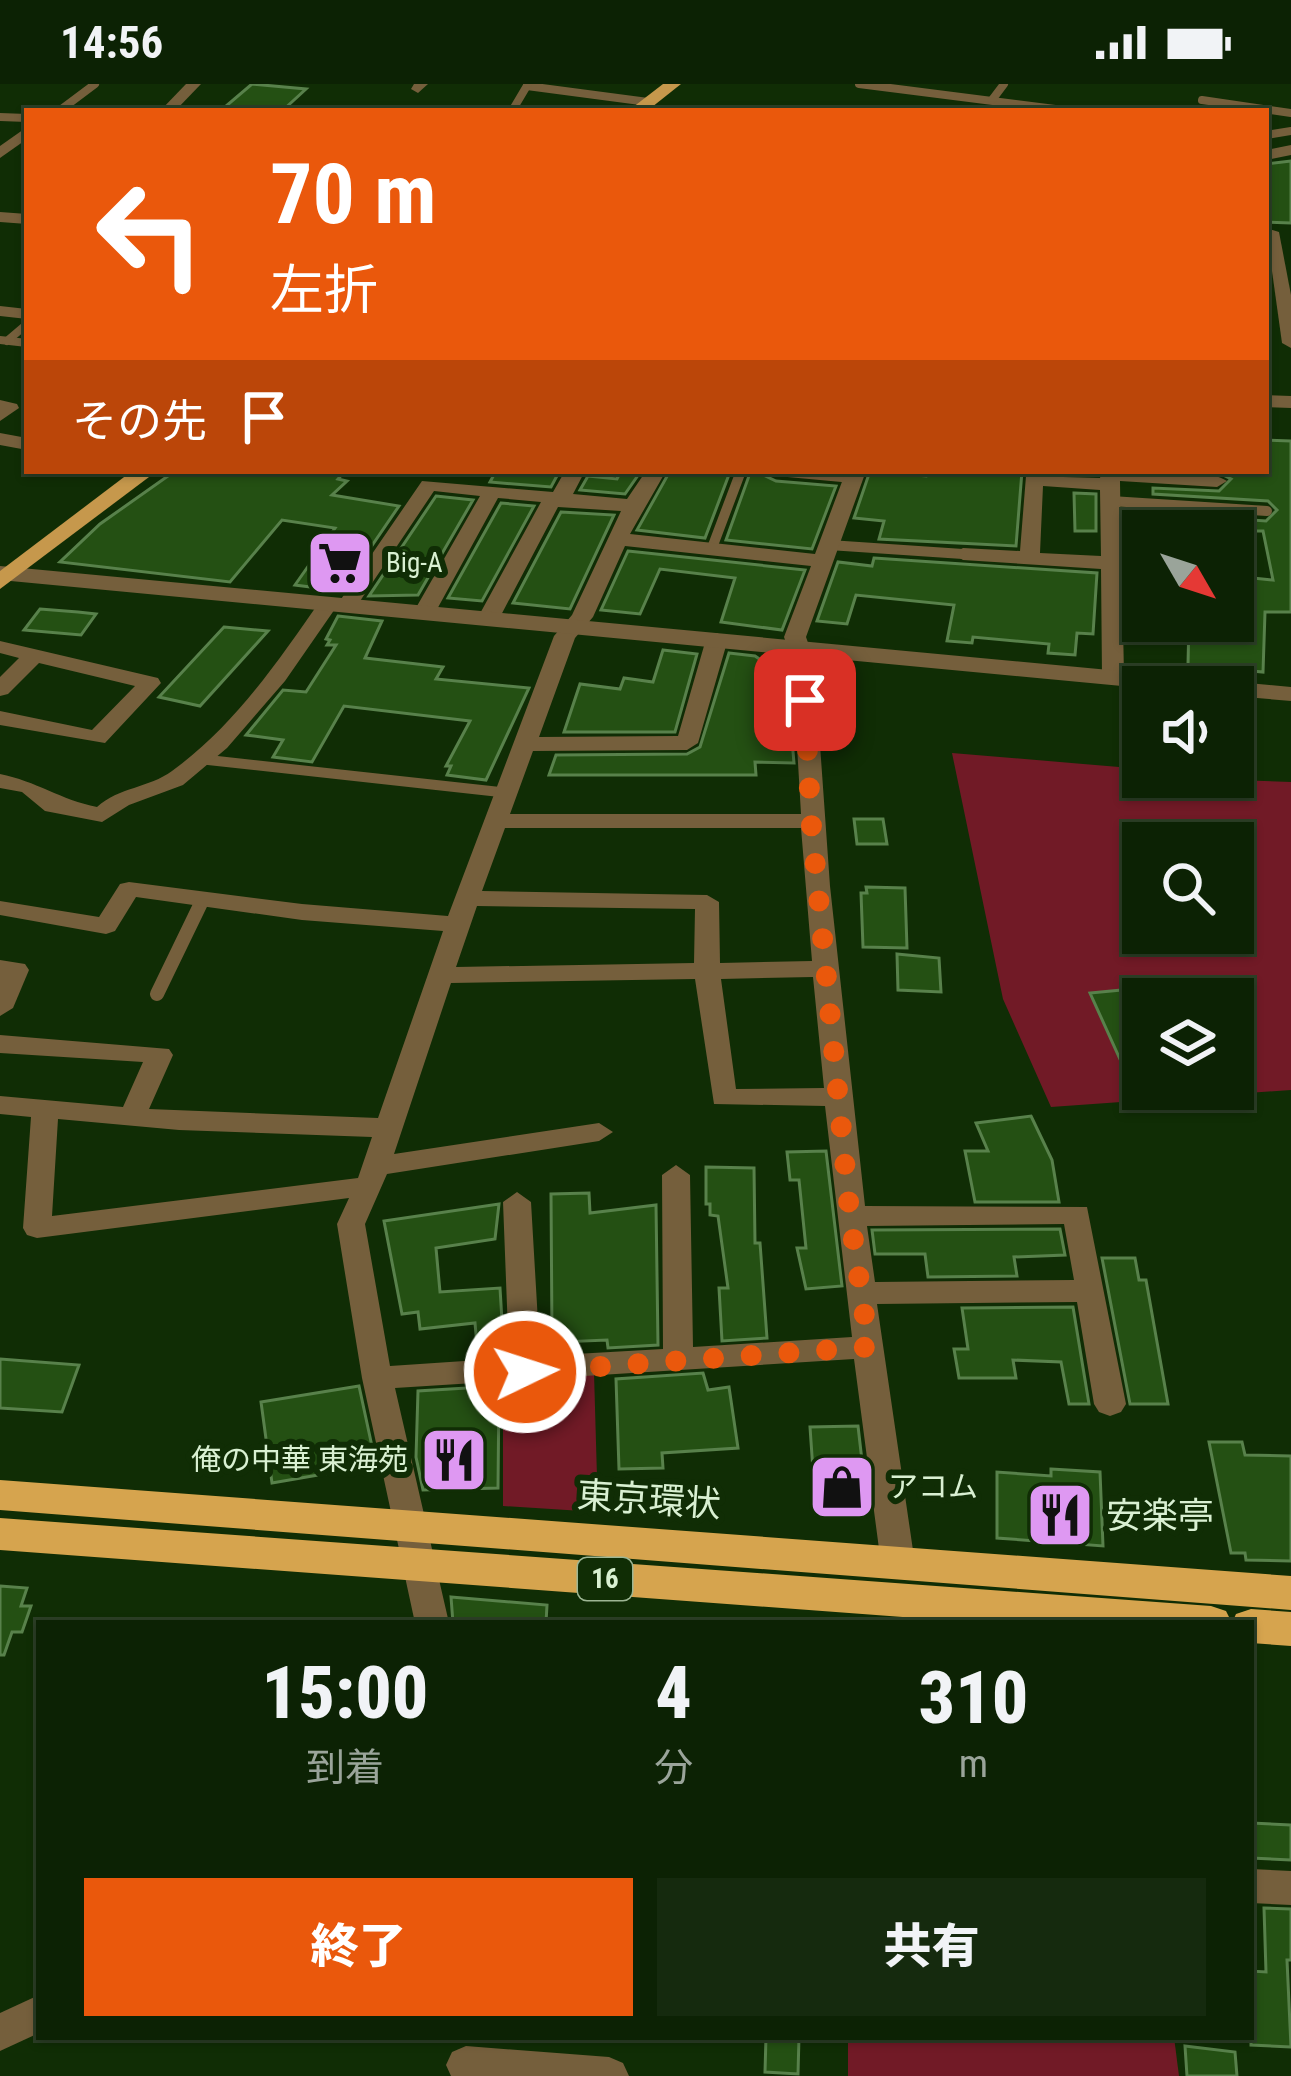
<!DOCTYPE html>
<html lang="ja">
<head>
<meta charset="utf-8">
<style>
	:root { --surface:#0c2204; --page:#152a0e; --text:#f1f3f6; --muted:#9aa49a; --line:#2c3f26; --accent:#ea580c }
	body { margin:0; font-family:"Roboto Condensed","Noto Sans JP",sans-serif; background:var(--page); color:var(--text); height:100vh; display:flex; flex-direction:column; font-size:45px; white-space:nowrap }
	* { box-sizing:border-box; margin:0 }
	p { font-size:39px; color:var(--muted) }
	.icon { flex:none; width:66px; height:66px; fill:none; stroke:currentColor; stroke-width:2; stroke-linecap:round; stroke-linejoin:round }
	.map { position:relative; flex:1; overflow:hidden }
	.sheet { position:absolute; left:36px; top:1536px; width:1218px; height:420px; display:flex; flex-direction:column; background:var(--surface); border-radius:0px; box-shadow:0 3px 9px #0004,0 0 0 3px var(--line) }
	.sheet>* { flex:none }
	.banner { position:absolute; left:24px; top:24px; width:1245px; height:366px; border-radius:0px; box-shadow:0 3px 9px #0004,0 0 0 3px var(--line); background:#ea580c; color:#fff; overflow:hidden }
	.needle { width:78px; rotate:129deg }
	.fabs { position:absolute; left:1122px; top:426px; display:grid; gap:24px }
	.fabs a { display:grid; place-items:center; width:132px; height:132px; border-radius:0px; background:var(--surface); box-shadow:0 3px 9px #0004,0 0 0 3px var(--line); font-size:60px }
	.pin { position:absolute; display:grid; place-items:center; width:102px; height:102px; color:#fff; margin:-51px; border-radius:24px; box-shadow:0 6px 18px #0006 }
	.me { position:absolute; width:132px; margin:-66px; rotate:86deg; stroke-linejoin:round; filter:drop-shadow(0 0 9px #0008) }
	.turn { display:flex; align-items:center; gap:42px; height:252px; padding:0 48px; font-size:54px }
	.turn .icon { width:156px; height:156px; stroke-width:2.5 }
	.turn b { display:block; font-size:84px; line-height:102px }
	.then { display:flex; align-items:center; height:114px; padding:0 48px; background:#0003; gap:24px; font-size:45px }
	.eta { display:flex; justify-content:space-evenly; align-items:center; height:204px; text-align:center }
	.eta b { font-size:72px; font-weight:800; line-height:84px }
	.primary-button { display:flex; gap:24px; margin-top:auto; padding:24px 48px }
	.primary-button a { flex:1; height:138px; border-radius:0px; background:var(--accent); color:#fff; font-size:48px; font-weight:800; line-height:138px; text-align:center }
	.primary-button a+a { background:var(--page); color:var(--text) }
	.status { display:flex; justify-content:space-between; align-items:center; height:84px; padding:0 60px; background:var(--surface); direction:ltr }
	.status svg { height:33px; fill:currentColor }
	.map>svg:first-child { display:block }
</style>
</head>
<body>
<div class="status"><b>14:56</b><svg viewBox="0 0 49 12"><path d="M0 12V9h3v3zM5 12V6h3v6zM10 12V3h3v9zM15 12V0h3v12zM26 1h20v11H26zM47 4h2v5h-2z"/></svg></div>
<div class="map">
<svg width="1291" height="1992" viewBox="0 0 1291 1992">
	<rect width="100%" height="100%" fill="#102d05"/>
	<g fill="#711a26" fill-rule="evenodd">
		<path d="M952,669L1143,685V693L1291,698V1006L1051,1023L1003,915ZM1143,759H1233V849H1143ZM1143,915H1233V1005H1143Z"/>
		<polygon points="594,1289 598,1428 503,1422 503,1294"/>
		<polygon points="848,1953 1174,1953 1179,1992 848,1992"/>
	</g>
	<g fill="#245013" stroke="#58814b" stroke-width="3">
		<polygon points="252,0 306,5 282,27 226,22"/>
		<polygon points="1291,77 1291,139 1266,138 1266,80"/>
		<polygon points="1266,356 1291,357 1291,528 1265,528 1263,588 1188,581 1189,537 1233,537 1233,492 1273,496 1263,447 1151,447 1152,429 1266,437 1277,426 1268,417 1153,410 1153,404 1219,407 1231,395 1215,387 1266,387"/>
		<polygon points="175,387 345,387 338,395 347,397 332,411 399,422 341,507 295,501 335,444 282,436 230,498 60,478 100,440"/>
		<polygon points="496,387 546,387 559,388 551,403 490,398"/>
		<polygon points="621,387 641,387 625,410 580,406 588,392 617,395"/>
		<polygon points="670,387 730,388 705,454 637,446"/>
		<polygon points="870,387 926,392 927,387 1022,387 1016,462 879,455 884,437 854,434"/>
		<polygon points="757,388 776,397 836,402 812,465 726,456 750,389"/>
		<polygon points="1074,409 1096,410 1096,447 1075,447"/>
		<polygon points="436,412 473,416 418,511 369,512"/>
		<polygon points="501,419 534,422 482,517 448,514"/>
		<polygon points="561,428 614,431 570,525 513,519"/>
		<polygon points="628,467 805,486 782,546 721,538 735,494 660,485 640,530 601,526"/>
		<polygon points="874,474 1097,489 1093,550 1077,549 1075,571 1048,569 1049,560 973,553 972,559 947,557 954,521 856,511 847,540 817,537 838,478 872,482"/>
		<polygon points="40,525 78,528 96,530 81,551 24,546"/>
		<polygon points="338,532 382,537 365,574 443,583 436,595 529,604 486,696 447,691 451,682 446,682 470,637 344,622 312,678 273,673 283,656 246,651 283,606 306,608 336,561 327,561 330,556 326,555"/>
		<polygon points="224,543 268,547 200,622 159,613"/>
		<polygon points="663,566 697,570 675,648 564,648 580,600 620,605 624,594 653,598"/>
		<polygon points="729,569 755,572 789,595 787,656 792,656 794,679 755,678 756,691 549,691 556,671 687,670 700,663"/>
		<polygon points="854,735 883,735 887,760 857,760"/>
		<polygon points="866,803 905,804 907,864 863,863 861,809 867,809"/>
		<polygon points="897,870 939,874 941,908 898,906"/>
		<polygon points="1143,904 1143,1026 1090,909"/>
		<polygon points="1031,1032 1052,1076 1059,1118 975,1118 965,1067 988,1067 976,1039"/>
		<polygon points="826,1067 842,1202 806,1205 797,1164 806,1164 799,1096 790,1096 787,1068"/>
		<polygon points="706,1083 754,1084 755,1159 760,1159 767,1254 722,1257 719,1204 728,1204 718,1132 710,1131 710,1120 706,1120"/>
		<polygon points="589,1109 590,1129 656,1121 658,1261 608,1264 607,1256 560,1258 560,1251 552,1251 551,1110"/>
		<polygon points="499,1120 495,1155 436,1164 440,1208 500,1204 504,1270 478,1272 475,1239 420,1245 418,1228 402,1230 384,1137"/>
		<polygon points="1060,1145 1065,1171 1014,1173 1017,1192 928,1193 925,1170 875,1170 872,1146"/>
		<polygon points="1102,1174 1135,1174 1139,1196 1146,1196 1168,1320 1130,1320"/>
		<polygon points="1073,1223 1089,1320 1069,1320 1061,1278 1013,1276 1016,1294 959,1294 954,1265 968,1265 962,1224"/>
		<polygon points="0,1275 79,1281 62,1328 0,1324"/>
		<polygon points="703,1289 708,1306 729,1303 738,1364 662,1369 663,1384 619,1385 616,1295"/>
		<polygon points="359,1302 376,1381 272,1399 261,1318"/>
		<polygon points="499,1302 498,1404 423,1406 416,1373 418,1307"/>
		<polygon points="858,1342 868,1429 816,1430 810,1343"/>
		<polygon points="1209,1358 1242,1358 1245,1371 1291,1372 1291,1477 1246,1476 1245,1469 1231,1469"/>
		<polygon points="1051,1385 1100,1388 1103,1462 997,1454 997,1388 1051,1392"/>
		<polygon points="0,1502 27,1504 21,1522 31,1522 22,1548 12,1548 4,1571 0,1571"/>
		<polygon points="451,1513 547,1521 546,1539 453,1539"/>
		<polygon points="1251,1739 1291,1741 1291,1776 1251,1774"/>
		<polygon points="1264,1824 1291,1825 1291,1876 1287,1876 1291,1963 1251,1961 1251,1887 1266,1888"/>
		<polygon points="766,1953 799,1953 798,1990 765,1988"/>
		<polygon points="1185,1962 1235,1968 1237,1992 1187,1992"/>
	</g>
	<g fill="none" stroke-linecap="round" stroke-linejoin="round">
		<g stroke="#755f3c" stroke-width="8">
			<polyline points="859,0 1071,27"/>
			<polyline points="527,2 648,18"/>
			<polyline points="992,16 1004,0"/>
			<polyline points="1202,16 1291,29"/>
			<polyline points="59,27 95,0"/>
			<polyline points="512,27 528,0"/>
			<polyline points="1266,51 1291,47"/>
			<polyline points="0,256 27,259"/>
			<polyline points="7,257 27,240"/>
		</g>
		<g stroke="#755f3c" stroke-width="10">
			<polyline points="777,387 853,394"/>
			<polyline points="1111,417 1267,427"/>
			<polyline points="829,461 963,470"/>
			<polyline points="712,464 741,387"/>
			<polyline points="199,675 509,709"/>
		</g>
		<polyline stroke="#755f3c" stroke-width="14" points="157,910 203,815"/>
		<g fill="#755f3c" fill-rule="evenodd">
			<polygon points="186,0 201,0 175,27 160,27"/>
			<polygon points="414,0 428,0 418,9 411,5"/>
			<polygon points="0,29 27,30 27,38 0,37"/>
			<polygon points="27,43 27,55 0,74 0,62"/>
			<polygon points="1291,61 1291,71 1266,76 1266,66"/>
			<polygon points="0,128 27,130 27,140 0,138"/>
			<polygon points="1266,144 1279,148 1291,211 1291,264 1282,259"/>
			<polygon points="0,222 27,225 27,235 0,232"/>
			<polygon points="1266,311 1291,312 1291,324 1266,323"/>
			<polygon points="0,316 17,320 19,324 0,337"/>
			<polygon points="0,349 27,354 27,366 0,361"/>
			<path d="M565,387H585L573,410L627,415L646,387H666L630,450L815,470L846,387H866L806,553L814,576L830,802L865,1122L1087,1123L1126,1320L1121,1328L1110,1332L1099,1328L1094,1320L1077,1218L877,1220L915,1480L910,1489L898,1493L886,1489L881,1480L854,1275L395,1304L449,1539H415L362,1294L337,1140L349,1114L37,1154L27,1151L23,1144L31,1033L0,1030V1012L123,1023L143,978L0,969V951L169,965L173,971L149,1025L378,1034L443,847L302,836L136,813L115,847L106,850L0,831V817L99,833L120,800L129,798L302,820L448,832L554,552L572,531L621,427L558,423L499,535L488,541L477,535L541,418L498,414L435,529L424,535L413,529L480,412L434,407L354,526L347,528L337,522L285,597L227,664L183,701L129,721L102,738L45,727L22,708L0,704V690C36,697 61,716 97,723C119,703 149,704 172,687C234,642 277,579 320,517L327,515L337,521L422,397L553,408ZM625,462L811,482L784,553L792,576L801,730H510L533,667L687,666L698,659L728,555L717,549L706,555L678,652L539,653L575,554L593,533ZM505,744H801L812,877L720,879L719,818L707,811L482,807ZM477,822L695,825L694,879L456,883ZM813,893L824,1004L736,1005L721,895ZM695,895L714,1020L825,1022L852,1253L693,1263L690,1091L676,1081L662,1091L663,1265L540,1272L531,1118L517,1108L503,1118L509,1274L390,1282L365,1140L387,1090L599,1057L613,1048L599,1039L394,1070L451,899ZM58,1035L179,1046L372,1053L358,1094L52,1132ZM1064,1140L1074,1196L875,1198L867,1142Z"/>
			<path d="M1102,387C1134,387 1203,381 1227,397L1217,403L1120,397L1121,474L1143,475V487L1122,486L1124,593L1113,600L1102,593L1101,485L963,476L953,470L963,464L1020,467L1026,392L1100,394ZM1043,402L1100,406L1101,472L1040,469Z"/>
			<polygon points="0,557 158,594 161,599 105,659 0,641 0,627 92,646 135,602 39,579 8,610 0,612 0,593 19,574 0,569"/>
			<polygon points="0,876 25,880 29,886 13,924 0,932"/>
			<polygon points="1251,1785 1291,1787 1291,1821 1251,1819"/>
			<polygon points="39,1911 39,1949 0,1967 0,1929"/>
			<polygon points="466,1962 609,1973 623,1979 629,1992 451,1992 446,1981 452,1968"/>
		</g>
		<polygon fill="#755f3c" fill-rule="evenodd" points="0,482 1291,603 1291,617 1233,612 1233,603 1143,604 0,496"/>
		<g fill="#c6984c" fill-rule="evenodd">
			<polygon points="663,0 681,0 647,27 628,27"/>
			<polygon points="132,387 157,387 0,505 0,487"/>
		</g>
		<g fill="#d6a44e" fill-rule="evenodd">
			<polygon points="0,1396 1291,1492 1291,1526 0,1426"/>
			<polygon points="0,1434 1211,1522 1226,1527 1232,1539 983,1539 0,1466"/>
			<polygon points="1251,1525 1291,1528 1291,1562 1251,1559 1251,1539 1232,1539 1236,1530"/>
		</g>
	</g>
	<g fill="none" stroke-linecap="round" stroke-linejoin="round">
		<polyline stroke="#ea580c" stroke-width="21" stroke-dasharray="0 37.8" points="525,1288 869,1263 850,1132 811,737 805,616"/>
	</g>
	<defs>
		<symbol id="supermarket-square" viewBox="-11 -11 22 22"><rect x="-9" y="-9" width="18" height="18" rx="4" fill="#de98f2" stroke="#102d05"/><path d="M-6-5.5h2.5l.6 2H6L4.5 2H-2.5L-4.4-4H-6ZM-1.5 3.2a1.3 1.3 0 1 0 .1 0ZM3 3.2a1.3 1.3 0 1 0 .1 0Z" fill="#111"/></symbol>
		<symbol id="restaurant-square" viewBox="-11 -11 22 22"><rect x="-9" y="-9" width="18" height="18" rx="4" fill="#de98f2" stroke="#102d05"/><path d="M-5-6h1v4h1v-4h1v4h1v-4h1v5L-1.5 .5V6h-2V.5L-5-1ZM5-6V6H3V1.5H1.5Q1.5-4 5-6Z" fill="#111"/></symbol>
		<symbol id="shop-square" viewBox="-11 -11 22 22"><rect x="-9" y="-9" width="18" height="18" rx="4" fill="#de98f2" stroke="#102d05"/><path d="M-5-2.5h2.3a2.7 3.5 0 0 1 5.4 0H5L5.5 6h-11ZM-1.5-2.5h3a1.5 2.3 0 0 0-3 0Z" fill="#111"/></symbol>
	</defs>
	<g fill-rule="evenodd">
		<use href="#supermarket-square" x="302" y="441" width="76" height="76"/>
		<use href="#restaurant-square" x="416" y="1338" width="76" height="76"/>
		<use href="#shop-square" x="804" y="1365" width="76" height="76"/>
		<use href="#restaurant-square" x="1022" y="1393" width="76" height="76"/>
	</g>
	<g text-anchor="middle" stroke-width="12" stroke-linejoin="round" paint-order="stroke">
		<g font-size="27" fill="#d9f0d2" stroke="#102d05" text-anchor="start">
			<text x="386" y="488">Big-A</text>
		</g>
		<rect fill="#102d05" stroke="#9db694" stroke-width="3" x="578" y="1474" width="54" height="42" rx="9"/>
		<g font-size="27" font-weight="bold" fill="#d9f0d2">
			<text x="605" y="1504">16</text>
		</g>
		<g font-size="30" fill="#d9f0d2" stroke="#102d05" text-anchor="end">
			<text x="408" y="1386">俺の中華 東海苑</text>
			<text x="888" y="1413" text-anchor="start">アコム</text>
		</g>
		<g font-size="36" fill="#d9f0d2" stroke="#102d05">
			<text transform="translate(649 1415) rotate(4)" y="13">東京環状</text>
		</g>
		<g font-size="36" fill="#d9f0d2" stroke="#102d05" text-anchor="start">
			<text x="1106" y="1444">安楽亭</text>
		</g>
	</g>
</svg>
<div class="fabs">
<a><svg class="needle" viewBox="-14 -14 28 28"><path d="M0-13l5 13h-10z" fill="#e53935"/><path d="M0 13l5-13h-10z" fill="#9aa49a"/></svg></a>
<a><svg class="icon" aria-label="sound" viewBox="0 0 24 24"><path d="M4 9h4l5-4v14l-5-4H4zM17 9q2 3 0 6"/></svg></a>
<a><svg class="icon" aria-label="search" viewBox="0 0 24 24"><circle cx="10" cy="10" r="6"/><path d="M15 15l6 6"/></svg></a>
<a><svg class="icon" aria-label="layers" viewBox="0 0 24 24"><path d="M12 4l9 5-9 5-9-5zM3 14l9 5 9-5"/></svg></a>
</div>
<div class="pin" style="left:805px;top:616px;background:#d93025"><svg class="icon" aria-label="arrive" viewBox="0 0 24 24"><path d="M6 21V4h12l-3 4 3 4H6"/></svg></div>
<svg class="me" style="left:525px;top:1288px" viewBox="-20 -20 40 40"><circle r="17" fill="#ea580c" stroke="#fff" stroke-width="3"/><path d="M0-11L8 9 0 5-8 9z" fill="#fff"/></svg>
<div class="banner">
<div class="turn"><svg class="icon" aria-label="left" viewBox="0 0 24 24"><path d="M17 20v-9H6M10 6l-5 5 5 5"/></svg><div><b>70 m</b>左折</div></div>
<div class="then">その先<svg class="icon" aria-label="arrive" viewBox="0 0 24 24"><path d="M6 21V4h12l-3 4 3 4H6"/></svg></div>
</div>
<section class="sheet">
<div class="eta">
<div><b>15:00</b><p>到着</p></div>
<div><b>4</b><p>分</p></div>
<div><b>310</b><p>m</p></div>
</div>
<div class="primary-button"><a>終了</a><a>共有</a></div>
</section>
</div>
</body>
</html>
